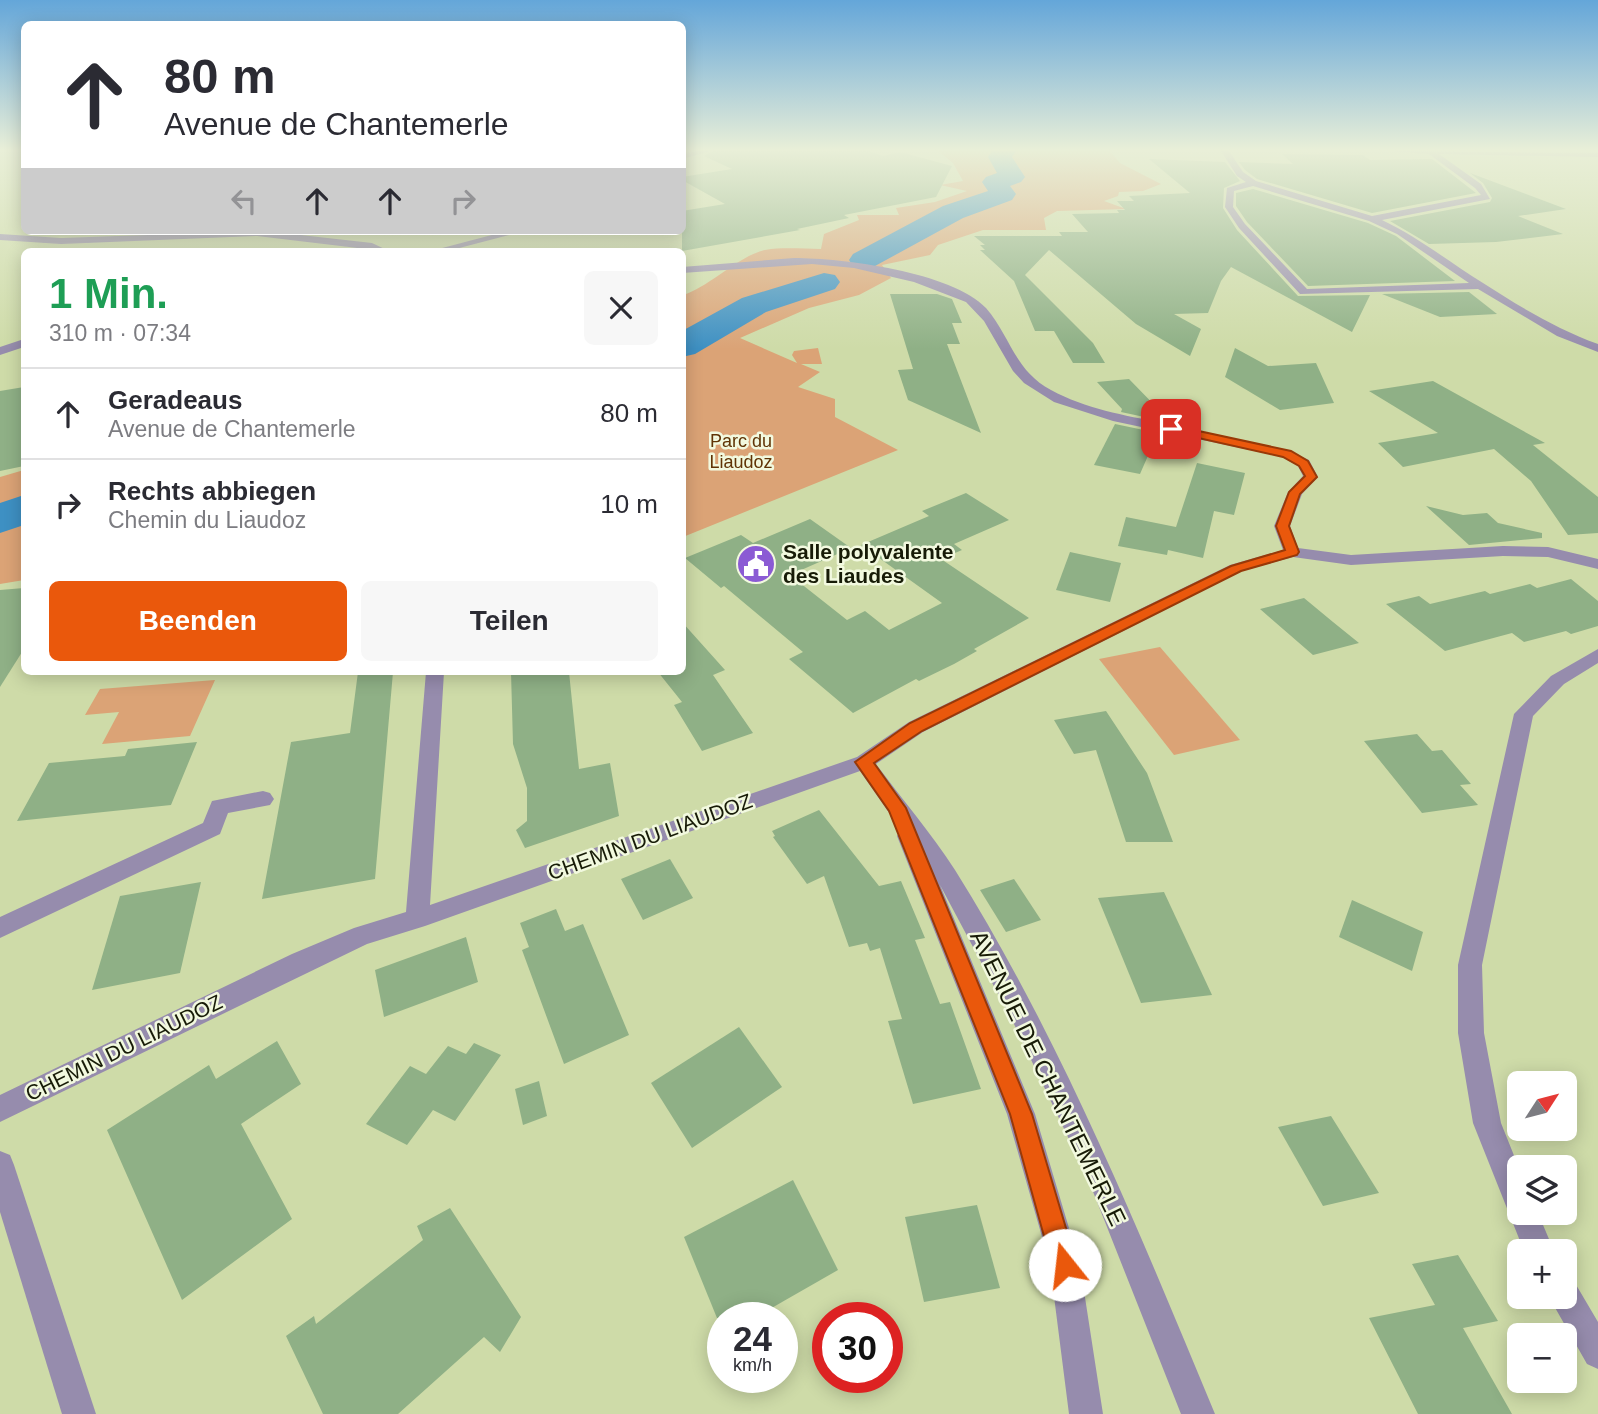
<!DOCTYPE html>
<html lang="de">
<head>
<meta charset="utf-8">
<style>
	:root { --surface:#fff; --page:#f7f7f7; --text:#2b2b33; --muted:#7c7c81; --line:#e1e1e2; --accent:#ea580c }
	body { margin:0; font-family:Arial,sans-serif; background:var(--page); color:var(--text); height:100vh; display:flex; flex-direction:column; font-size:26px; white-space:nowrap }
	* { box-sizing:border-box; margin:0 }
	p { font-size:23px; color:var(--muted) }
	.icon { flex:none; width:38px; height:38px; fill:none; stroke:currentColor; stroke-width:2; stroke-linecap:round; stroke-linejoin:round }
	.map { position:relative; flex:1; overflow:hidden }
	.details { position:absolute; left:21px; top:248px; width:665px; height:427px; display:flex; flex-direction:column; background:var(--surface); border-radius:10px; box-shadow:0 4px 18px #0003 }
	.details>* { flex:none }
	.guide { position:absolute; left:21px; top:21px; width:665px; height:214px; border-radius:10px; box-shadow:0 4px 18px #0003; background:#fff; color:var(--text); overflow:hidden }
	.needle { width:46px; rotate:54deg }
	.controls { position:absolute; left:1507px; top:1071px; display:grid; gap:14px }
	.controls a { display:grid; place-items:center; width:70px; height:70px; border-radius:10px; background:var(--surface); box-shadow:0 4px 18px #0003; font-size:35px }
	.speed { position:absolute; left:707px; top:1302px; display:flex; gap:14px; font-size:35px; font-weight:700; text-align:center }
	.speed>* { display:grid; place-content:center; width:91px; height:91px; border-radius:50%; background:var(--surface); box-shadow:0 4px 18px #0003; line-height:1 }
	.speed small { font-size:18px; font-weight:400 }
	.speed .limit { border:10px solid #d22; background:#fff; color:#111 }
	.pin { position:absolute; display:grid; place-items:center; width:60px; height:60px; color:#fff; margin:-30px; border-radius:14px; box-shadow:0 4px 10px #0006 }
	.me { position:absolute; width:77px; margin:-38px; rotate:344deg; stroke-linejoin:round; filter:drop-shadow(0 0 5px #0008) }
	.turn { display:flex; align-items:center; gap:24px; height:147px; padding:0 28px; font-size:32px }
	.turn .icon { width:91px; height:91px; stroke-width:2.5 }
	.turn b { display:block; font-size:49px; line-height:60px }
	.lanes { display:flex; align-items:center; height:66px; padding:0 28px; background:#0003; justify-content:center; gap:35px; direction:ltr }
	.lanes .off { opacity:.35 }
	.round { display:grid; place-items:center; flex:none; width:74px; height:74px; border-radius:10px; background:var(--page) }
	.summary { display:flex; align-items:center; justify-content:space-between; height:119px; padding:0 28px }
	h1 { font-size:42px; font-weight:600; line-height:52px; color:#1e9e55 }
	.primary-button { display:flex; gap:14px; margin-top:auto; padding:14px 28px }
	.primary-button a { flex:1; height:80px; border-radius:10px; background:var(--accent); color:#fff; font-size:28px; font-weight:600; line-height:80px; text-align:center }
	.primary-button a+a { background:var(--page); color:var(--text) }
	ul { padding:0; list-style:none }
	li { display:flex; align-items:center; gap:21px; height:91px; padding:0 28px; border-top:2px solid var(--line) }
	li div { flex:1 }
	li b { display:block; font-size:26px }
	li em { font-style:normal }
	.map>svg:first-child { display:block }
</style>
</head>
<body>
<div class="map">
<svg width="1598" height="1414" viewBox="0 0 1598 1414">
	<rect width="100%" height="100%" fill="#cedba8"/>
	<g fill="#dba376">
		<path d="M938,151H1110L1120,163L1161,184L1143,191L1119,192L1118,196L1104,201L1126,209L1057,211L1044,218L1046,230H983L938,245L930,255L882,265L891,278L859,295L809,308L740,338L797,363L792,355L794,351L818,348L822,364H801L820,372L798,387L835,399V417L898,450L683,537V295C711,286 738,256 765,250C783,247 803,249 821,249L824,234L859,220L857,215H899L896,208L935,202L967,191L940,185L963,181L953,163Z"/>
		<polygon points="24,470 24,580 0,584 0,477"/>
		<polygon points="1160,647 1240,740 1174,755 1099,659"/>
		<polygon points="215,680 190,736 102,744 119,712 85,715 100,689"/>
	</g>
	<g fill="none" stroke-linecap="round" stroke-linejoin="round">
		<g fill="#3e90c3" fill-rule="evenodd">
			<polygon points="992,151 1016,151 1012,157 1025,177 1021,182 1010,186 1016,194 1012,200 963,218 875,266 864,269 853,266 849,260 853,254 943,206 988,191 982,182 986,177 997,173 988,157"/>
			<polygon points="824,273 835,275 840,282 835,289 766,312 695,354 682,357 682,331 742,298"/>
			<polygon points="24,495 24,525 0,533 0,503"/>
		</g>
	</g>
	<g fill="#8fb086">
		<polygon points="713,151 869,151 883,156 900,152 952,166 936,197 844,215 849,218 797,229 800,230 682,251 682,211 725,204 682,180 682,177 732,169 704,156"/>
		<polygon points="1282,154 1363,155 1370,160 1432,159 1476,193 1372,213 1257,179 1245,170 1239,162 1293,164"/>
		<polygon points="1149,159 1225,162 1240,181 1224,188 1223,208 1237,230 1298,296 1370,295 1352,332 1231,267 1221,281 1208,313 1174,314 1201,329 1190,356 1136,324 1049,250 1025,275 1093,343 1105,363 1073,363 1054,331 1035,331 1014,281 980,250 985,250 980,245 985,245 974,236 1062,236 1059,232 1088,232 1072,214 1119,213 1117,210 1125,210 1117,201 1134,201 1129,196 1190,193"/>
		<polygon points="1470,173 1566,209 1518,216 1563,234 1496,242 1429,244 1390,221 1490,202 1492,198 1483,183"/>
		<polygon points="1253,189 1368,223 1396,236 1455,281 1308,286 1247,222 1236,206 1236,193"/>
		<polygon points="1469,292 1497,314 1440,317 1382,294"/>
		<polygon points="890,294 937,294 952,299 962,323 952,323 960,344 947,344 981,433 908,400 898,370 913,369"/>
		<polygon points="1235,348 1268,366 1316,363 1334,403 1280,410 1225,377"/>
		<polygon points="1129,379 1165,416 1163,421 1121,412 1122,409 1097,382"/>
		<polygon points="1433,381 1545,443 1533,445 1598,497 1598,533 1568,535 1531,481 1494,449 1403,467 1378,443 1438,433 1369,391"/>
		<polygon points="24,387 24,466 0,471 0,391"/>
		<polygon points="1115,424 1158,433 1140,474 1094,465"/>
		<polygon points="1197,463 1245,473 1234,515 1214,511 1203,558 1168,550 1167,555 1118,546 1126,517 1176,527"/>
		<polygon points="966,493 1009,520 954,544 962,550 941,559 1029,618 974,649 977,651 954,664 919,681 916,679 853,713 789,659 803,652 724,586 721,588 685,558 741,535 753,543 810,519 851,548 790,575 847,620 865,611 889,630 942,603 861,545 929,516 922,511"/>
		<polygon points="1426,506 1463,515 1487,513 1498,523 1542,533 1542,538 1469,545"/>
		<polygon points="1070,552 1121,563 1110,602 1056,590"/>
		<polygon points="1571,579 1598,601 1598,626 1571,634 1566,631 1524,642 1512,633 1445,651 1386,604 1419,596 1430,604 1485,591 1490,594 1530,584 1537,588"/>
		<polygon points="24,588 24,649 0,687 0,590"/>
		<polygon points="1304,598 1333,622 1359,643 1313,655 1260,609"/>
		<polygon points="682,622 725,670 713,675 753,733 702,751 674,705 682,702 658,672 682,672"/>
		<polygon points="358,672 393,672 375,879 262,899 291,742 350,733"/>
		<polygon points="511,672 569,672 579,769 610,763 619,816 525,848 516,830 527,821 527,788 513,744"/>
		<polygon points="1106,711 1147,773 1173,842 1126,842 1096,750 1074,754 1054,720"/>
		<polygon points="1417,734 1432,751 1442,750 1471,784 1460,785 1478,805 1422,813 1364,741"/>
		<polygon points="197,742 171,805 17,821 49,763 125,756 128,749"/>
		<polygon points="819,810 879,886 901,881 925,938 915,940 940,1004 950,1002 981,1089 913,1104 888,1021 902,1019 880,948 870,951 867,943 849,947 824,876 807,884 773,837 775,836 772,831"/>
		<polygon points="670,859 693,898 643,920 621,879"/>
		<polygon points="1014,879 1041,920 1006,932 980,890"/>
		<polygon points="201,882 180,973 92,990 120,896"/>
		<polygon points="1164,892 1212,995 1141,1003 1098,898"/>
		<polygon points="1352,900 1423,932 1412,971 1339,937"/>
		<polygon points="556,909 565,931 583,924 629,1035 564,1064 522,950 529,947 520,923"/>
		<polygon points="466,937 478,982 384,1017 375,970"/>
		<polygon points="739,1027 782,1087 692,1148 651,1083"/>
		<polygon points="277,1041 301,1084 241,1124 292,1219 182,1300 107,1130 209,1065 216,1079"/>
		<polygon points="474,1043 501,1055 455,1121 433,1110 407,1145 366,1124 410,1066 426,1074 448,1046 466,1054"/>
		<polygon points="539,1081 547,1116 523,1125 515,1089"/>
		<polygon points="1331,1116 1379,1193 1323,1206 1278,1127"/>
		<polygon points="793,1180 838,1270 754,1318 717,1318 684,1237"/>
		<polygon points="977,1205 1000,1288 924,1302 905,1217"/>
		<polygon points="450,1208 521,1317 500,1352 484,1337 398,1414 323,1414 286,1336 314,1316 316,1324 423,1240 417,1226"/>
		<polygon points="1458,1255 1498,1321 1463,1328 1512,1414 1418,1414 1369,1318 1435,1305 1412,1264"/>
	</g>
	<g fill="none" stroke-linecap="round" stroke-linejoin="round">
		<g fill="#968cad" fill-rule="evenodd">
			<polygon points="696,151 711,151 682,159 682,154"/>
			<path d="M1221,151H1229L1243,172L1256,181L1372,216L1481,195L1475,188L1429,154L1388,151L1598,153V157L1439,154L1481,184L1490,199L1382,220C1418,237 1449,262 1483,283C1520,307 1557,329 1598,344V352L1557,336L1478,289L1300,294L1239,228L1225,207L1227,188L1246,182L1237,176ZM1253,186L1369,221L1397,234L1469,283L1307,289L1245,224L1233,207L1234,191Z"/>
			<polygon points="265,231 372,243 391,252 257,236 61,244 0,240 0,234 61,238"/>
			<polygon points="507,231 524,231 444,252 427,252"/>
			<path d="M794,258C842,258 952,272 986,308C1011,337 1014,370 1051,390C1086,409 1124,415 1162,423C1204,432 1246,441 1287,450L1309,460L1318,477L1302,494L1290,526L1298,548L1351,555L1503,546L1548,547L1598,559V569L1548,557L1503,556L1351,565L1293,557L1242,571L923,732L876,764C902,799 931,833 955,870C1062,1041 1138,1229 1215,1414H1181L1088,1179L1013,1022L940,885L1035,1114L1080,1265L1103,1414H1069L1050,1265L1007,1114L897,836L901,830L860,771L425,926L367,944L0,1122V1095L292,954L354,928L406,912L426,672H444L430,905L857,757L909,722L1230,565L1283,550L1274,526L1288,492L1303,476L1298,466L1282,457L1113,421L1054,402L1024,383L1013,371L984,321L966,302L914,282L854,268L812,264L682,273V267Z"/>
			<polygon points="24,339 24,347 0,355 0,347"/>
			<polygon points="1598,649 1598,663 1564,684 1533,716 1482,965 1484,1033 1501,1123 1519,1168 1519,1213 1538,1213 1554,1251 1524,1251 1473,1123 1458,1033 1458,965 1514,714 1551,676"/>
			<polygon points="263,791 270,793 274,799 270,805 228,813 220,834 0,938 0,917 203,823 212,801"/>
			<polygon points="0,1151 10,1155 14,1165 96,1414 62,1414 0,1212"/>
			<polygon points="1564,1279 1575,1283 1598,1322 1598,1369 1587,1364 1549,1297 1564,1297"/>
		</g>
	</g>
	<linearGradient id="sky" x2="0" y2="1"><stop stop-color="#64a6d9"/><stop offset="0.43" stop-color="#e9efd8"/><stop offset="1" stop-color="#e9efd8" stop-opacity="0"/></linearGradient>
	<rect width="1598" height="349" fill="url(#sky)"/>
	<polygon fill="#ea580c" stroke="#983908" stroke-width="2" points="1171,425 1291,451 1308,461 1317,477 1300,494 1289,526 1299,552 1297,555 1241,571 922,731 874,763 906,808 1032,1114 1077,1265 1074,1274 1065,1278 1056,1274 1052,1265 1010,1114 889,811 855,762 910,723 1231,566 1285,550 1276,526 1289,492 1305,476 1299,466 1283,457 1167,431 1167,426"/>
	<defs>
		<symbol id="civic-disc" viewBox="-11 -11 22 22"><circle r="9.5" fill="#8b5bd4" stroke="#f2f9df"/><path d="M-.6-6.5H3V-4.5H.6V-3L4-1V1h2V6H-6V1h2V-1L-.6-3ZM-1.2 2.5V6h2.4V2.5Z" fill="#fff"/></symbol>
	</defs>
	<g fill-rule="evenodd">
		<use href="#civic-disc" x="734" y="542" width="44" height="44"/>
	</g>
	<g text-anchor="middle" stroke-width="5" stroke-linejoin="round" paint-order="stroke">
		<g font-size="18" fill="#603406" stroke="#f2f9df">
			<text x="741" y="447">Parc du<tspan x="741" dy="21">Liaudoz</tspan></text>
		</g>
		<g font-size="21" font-weight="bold" fill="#171b07" stroke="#f2f9df" text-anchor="start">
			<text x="783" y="559">Salle polyvalente<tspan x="783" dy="24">des Liaudes</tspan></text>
		</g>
		<g font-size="21" fill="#171b07" stroke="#f2f9df">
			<text transform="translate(650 837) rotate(-20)" y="7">CHEMIN DU LIAUDOZ</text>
			<text transform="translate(124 1048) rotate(-26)" y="7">CHEMIN DU LIAUDOZ</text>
		</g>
		<g font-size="24" fill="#171b07" stroke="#f2f9df">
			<text transform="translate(1048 1078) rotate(64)" y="8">AVENUE DE CHANTEMERLE</text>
		</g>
	</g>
</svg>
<div class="controls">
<a><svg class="needle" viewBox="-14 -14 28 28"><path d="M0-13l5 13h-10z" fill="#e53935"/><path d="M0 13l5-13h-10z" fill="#7c7c81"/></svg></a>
<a><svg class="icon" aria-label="layers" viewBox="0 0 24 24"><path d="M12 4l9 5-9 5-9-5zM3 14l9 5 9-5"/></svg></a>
<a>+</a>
<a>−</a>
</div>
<div class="speed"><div>24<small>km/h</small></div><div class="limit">30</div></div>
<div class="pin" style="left:1171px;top:429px;background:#d93025"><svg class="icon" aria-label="arrive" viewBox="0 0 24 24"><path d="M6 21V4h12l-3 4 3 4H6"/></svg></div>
<svg class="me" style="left:1065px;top:1265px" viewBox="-20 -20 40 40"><circle r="19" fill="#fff"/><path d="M0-13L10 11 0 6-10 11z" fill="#ea580c"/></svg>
<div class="guide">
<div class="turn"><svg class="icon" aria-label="ahead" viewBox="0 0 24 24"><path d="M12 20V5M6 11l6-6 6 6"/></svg><div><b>80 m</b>Avenue de Chantemerle</div></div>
<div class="lanes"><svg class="icon off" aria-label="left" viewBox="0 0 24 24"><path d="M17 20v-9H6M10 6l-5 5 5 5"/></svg><svg class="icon" aria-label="ahead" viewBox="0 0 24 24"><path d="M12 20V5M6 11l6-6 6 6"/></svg><svg class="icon" aria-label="ahead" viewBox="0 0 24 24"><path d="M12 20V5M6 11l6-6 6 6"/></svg><svg class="icon off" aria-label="right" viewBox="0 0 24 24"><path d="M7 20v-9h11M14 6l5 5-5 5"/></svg></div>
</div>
<section class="details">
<div class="summary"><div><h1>1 Min.</h1><p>310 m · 07:34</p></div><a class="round"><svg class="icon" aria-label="close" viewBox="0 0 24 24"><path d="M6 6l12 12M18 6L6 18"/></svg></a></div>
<ul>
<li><svg class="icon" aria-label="ahead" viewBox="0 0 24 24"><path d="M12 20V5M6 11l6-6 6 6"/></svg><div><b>Geradeaus</b><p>Avenue de Chantemerle</p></div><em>80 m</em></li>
<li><svg class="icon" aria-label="right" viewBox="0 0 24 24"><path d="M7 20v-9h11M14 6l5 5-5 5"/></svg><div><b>Rechts abbiegen</b><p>Chemin du Liaudoz</p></div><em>10 m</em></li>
</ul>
<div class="primary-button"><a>Beenden</a><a>Teilen</a></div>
</section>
</div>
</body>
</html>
